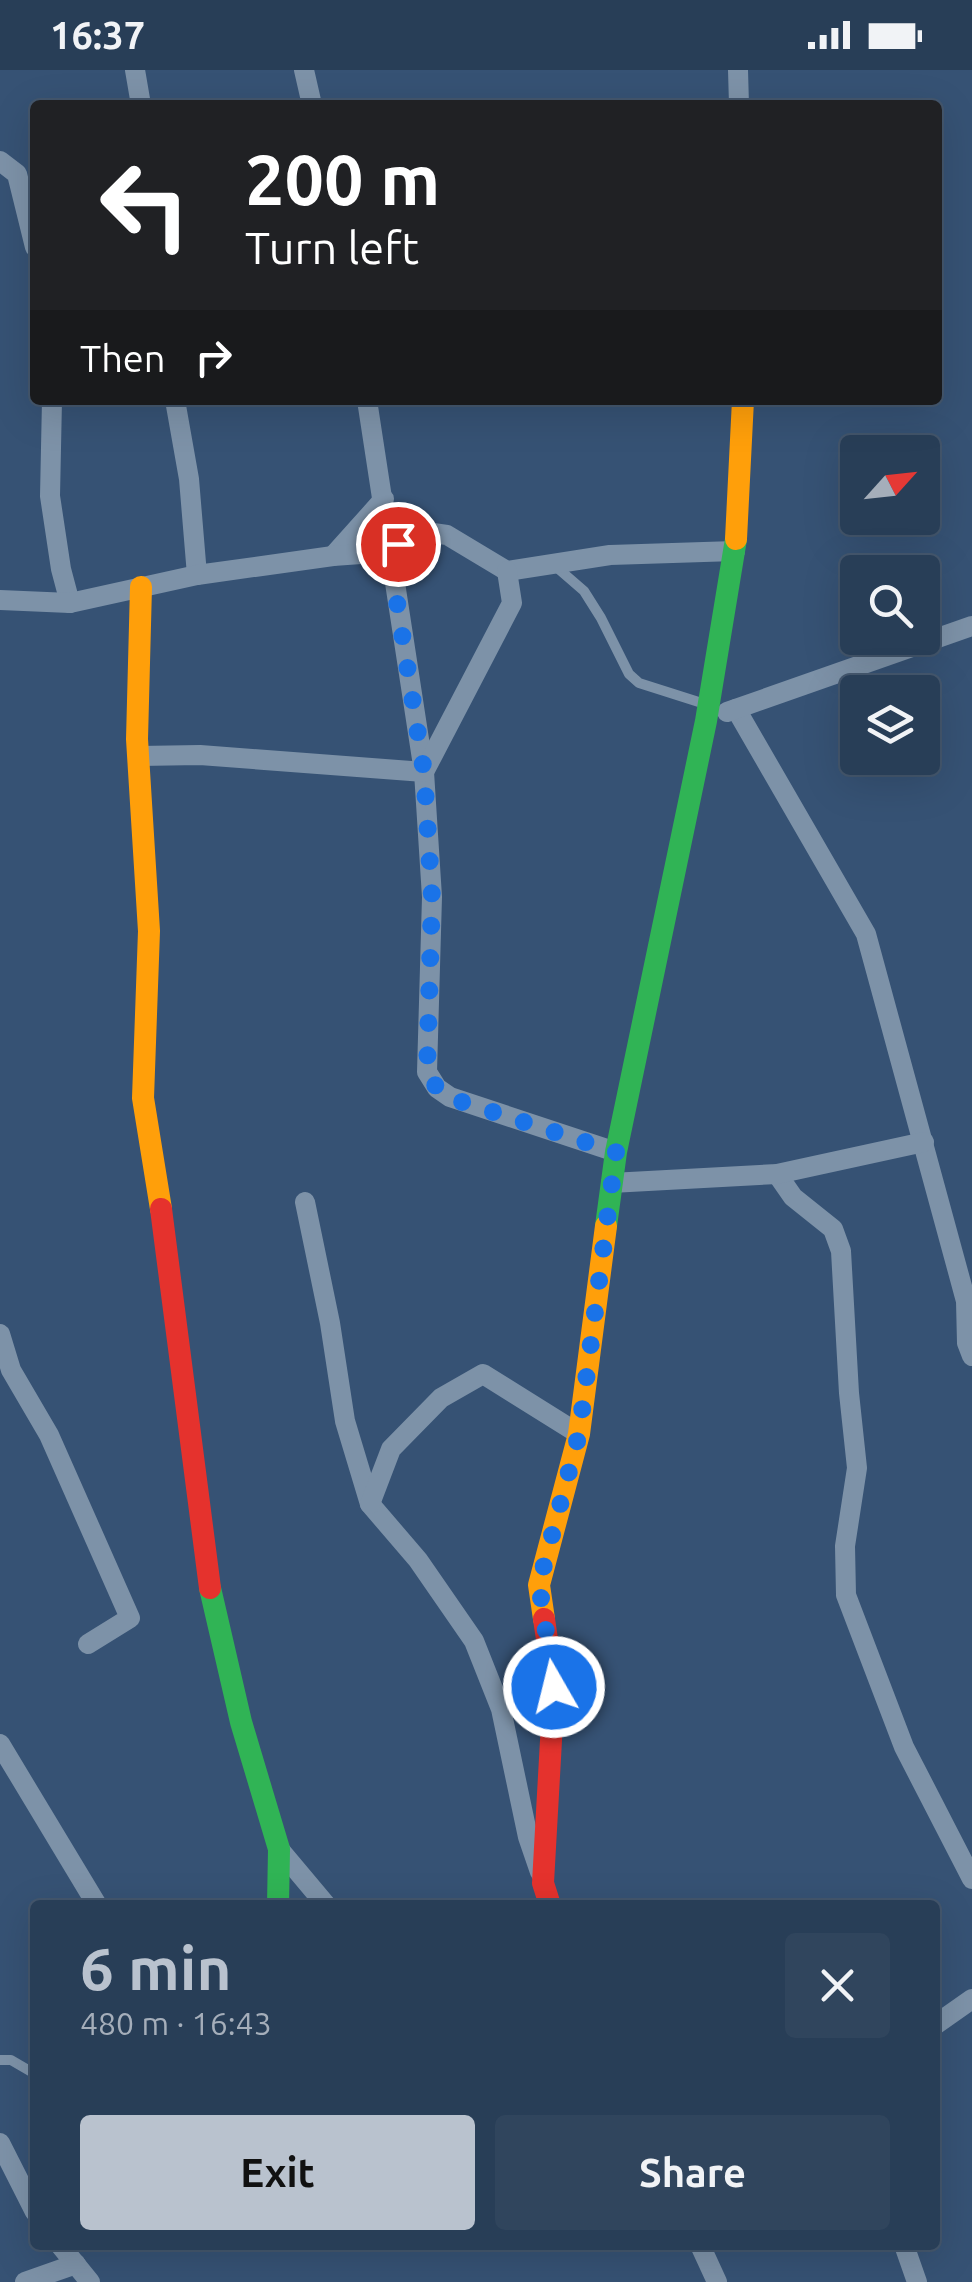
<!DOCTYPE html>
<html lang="en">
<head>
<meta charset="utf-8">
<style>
	:root { --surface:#283e57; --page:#30455d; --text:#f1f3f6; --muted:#a5aeba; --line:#44576d; --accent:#b9c2ce }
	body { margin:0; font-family:Ubuntu,sans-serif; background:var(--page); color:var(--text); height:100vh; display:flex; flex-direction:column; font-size:38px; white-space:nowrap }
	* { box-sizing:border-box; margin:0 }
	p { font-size:32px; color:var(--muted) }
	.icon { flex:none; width:55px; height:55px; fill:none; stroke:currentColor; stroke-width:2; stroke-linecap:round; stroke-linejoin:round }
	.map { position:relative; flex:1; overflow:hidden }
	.drawer { position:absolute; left:30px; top:1830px; width:910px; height:350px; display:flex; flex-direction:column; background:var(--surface); border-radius:10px; box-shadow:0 10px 40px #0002,0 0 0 2px var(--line) }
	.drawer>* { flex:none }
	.banner { position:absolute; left:30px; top:30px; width:912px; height:305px; border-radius:10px; box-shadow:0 10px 40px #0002,0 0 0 2px var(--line); background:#202124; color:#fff; overflow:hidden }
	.needle { width:65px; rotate:63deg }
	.tools { position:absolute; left:840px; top:365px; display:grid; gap:20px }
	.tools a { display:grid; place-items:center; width:100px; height:100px; border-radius:10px; background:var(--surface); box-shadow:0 10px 40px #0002,0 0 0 2px var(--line); font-size:50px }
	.pin { position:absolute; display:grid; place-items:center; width:85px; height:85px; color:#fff; margin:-42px; border:5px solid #fff; border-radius:50%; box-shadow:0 2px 10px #0007 }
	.me { position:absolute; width:110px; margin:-55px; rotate:352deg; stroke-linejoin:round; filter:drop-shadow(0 0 8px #0008) }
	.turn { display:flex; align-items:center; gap:35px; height:210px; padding:0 50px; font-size:45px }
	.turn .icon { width:130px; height:130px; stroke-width:2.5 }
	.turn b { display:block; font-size:70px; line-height:85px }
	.then { display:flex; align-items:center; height:95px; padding:0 50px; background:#0003; gap:20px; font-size:38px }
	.round { display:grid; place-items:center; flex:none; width:105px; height:105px; border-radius:10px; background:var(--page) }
	.summary { display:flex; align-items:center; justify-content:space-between; height:170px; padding:0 50px }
	h1 { font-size:60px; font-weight:700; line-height:75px; color:var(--accent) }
	.cta { display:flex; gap:20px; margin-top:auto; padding:20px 50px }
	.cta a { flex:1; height:115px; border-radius:10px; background:var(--accent); color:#111; font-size:40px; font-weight:700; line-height:115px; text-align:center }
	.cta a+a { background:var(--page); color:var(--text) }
	.status { display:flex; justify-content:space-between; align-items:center; height:70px; padding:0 50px; background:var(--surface); direction:ltr }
	.status svg { height:28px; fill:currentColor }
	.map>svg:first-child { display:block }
</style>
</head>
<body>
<div class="status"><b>16:37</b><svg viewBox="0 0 49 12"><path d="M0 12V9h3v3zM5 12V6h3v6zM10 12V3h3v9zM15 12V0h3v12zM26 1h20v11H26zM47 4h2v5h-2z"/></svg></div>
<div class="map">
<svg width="972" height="2212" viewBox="0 0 972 2212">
	<rect width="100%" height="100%" fill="#365274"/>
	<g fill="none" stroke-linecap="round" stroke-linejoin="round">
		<g stroke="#7d92a8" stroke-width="10">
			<polyline points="554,495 584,521 601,548 629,604 639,613 705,634"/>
			<polyline points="0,1990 11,1990 35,2004"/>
		</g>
		<g stroke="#7d92a8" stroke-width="20">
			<polyline points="135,0 141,35"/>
			<polyline points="304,0 312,35"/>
			<polyline points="738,0 739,35"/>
			<polyline points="0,91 17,104 35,177"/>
			<polyline points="52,330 50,426 61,499 70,533"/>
			<polyline points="175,330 189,409 197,505"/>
			<polyline points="367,330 424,702 432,827 427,1002 437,1018 450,1027 616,1082"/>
			<polyline points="333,486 384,429"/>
			<polyline points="0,530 70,533 197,505 333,486 389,482 411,467 433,463 447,465 507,501 610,485 735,481"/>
			<polyline points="736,639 866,864 966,1231 967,1273 972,1286"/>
			<polyline points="727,642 972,556"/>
			<polyline points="139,686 200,685 424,702 512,533 507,501"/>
			<polyline points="777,1104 793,1127 833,1159 841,1181 849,1323 857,1398 845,1476 846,1525 904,1677 972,1809"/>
			<polyline points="611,1113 777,1104 924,1072"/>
			<polyline points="305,1132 330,1253 345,1351 370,1434 418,1490 474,1571 501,1639 528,1767 540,1802"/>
			<polyline points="0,1264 11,1300 49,1365 130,1548 88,1574"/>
			<polyline points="370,1434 391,1379 441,1328 483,1304 579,1364"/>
			<polyline points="0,1674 97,1835"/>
			<polyline points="279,1779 326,1835"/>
			<polyline points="935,1955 972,1929"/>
			<polyline points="0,2073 35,2142"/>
			<polyline points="60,2175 90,2212"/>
			<polyline points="700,2175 717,2212"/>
			<polyline points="904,2175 917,2212"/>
			<polyline points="25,2212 76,2194"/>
		</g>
		<g stroke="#30b455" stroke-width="22">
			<polyline points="606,1156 616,1082 706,651 736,469"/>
			<polyline points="210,1518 241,1652 279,1779 278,1835"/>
		</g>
		<g stroke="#ff9f0a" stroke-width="22">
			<polyline points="736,469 743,330"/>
			<polyline points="141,517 137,669 149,861 143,1028 161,1139"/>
			<polyline points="544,1549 539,1515 579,1364 606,1156"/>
		</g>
		<g stroke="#e5322d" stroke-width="22">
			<polyline points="161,1139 210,1518"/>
			<polyline points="544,1549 554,1617 543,1813 550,1835"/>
		</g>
	</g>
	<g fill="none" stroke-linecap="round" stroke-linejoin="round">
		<polyline stroke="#1a73e8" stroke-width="18" stroke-dasharray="0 32.4" points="398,474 389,482 424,702 432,827 427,1002 437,1018 450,1028 616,1082 579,1364 539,1514 554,1617"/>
	</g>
</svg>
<div class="tools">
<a><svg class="needle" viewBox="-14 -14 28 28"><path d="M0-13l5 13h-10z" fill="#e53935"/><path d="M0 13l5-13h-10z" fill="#a5aeba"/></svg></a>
<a><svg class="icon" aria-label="search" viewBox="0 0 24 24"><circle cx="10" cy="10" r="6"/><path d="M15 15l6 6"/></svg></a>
<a><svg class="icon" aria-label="layers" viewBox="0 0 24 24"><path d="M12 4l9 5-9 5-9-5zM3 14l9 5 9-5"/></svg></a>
</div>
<div class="pin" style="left:398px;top:474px;background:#d93025"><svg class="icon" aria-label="arrive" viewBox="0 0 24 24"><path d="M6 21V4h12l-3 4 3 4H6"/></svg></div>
<svg class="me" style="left:554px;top:1617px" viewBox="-20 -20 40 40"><circle r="17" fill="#1a73e8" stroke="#fff" stroke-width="3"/><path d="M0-11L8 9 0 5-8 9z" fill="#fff"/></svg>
<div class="banner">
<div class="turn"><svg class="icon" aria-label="left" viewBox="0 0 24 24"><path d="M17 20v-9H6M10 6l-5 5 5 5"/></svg><div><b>200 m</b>Turn left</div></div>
<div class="then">Then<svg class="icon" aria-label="right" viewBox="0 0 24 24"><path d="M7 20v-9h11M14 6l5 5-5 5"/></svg></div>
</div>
<section class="drawer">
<div class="summary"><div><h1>6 min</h1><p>480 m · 16:43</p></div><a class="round"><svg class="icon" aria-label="close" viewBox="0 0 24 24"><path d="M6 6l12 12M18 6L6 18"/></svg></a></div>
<div class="cta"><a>Exit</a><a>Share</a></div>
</section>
</div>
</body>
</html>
